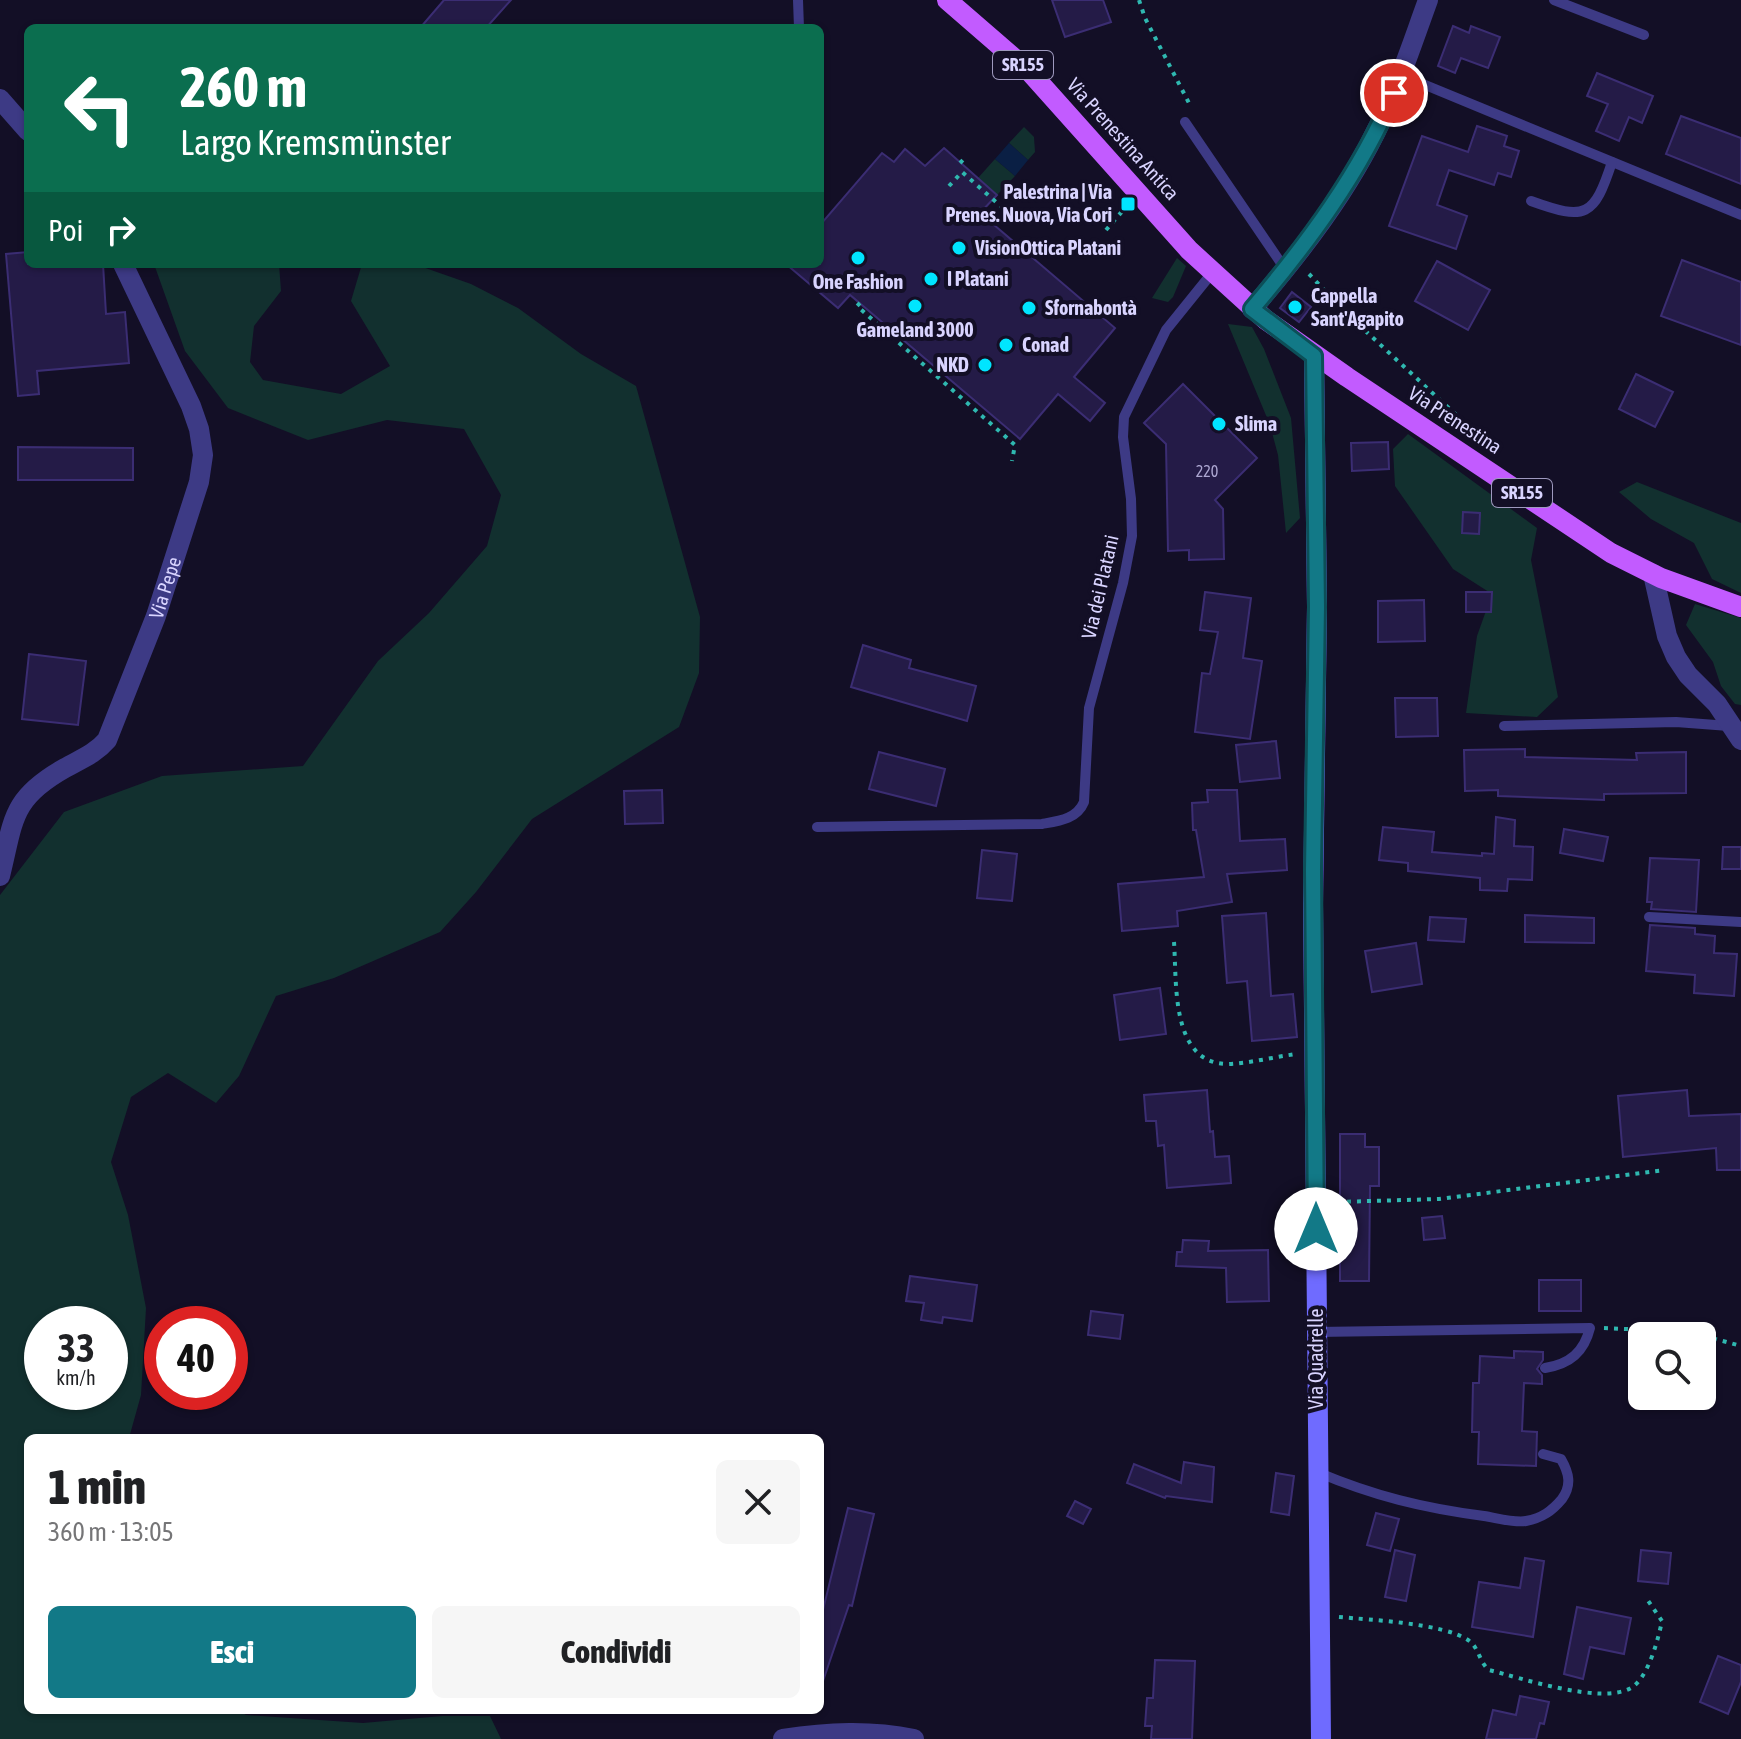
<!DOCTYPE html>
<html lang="it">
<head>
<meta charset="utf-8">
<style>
	:root { --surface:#fff; --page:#f6f6f6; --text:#202124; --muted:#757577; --accent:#127987 }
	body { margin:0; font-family:"Asap Condensed",sans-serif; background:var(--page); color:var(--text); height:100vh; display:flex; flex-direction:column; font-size:30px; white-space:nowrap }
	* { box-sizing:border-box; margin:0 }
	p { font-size:26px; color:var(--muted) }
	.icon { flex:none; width:44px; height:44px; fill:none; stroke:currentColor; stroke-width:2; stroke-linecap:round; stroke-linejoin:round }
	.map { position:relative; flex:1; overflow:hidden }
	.sheet { position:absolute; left:24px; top:1434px; width:800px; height:280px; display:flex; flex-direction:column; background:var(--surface); border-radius:12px; box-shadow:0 2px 6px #0004 }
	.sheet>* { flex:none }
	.guide { position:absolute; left:24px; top:24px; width:800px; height:244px; border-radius:12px; box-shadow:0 2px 6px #0004; background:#0b6e4f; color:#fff; overflow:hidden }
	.buttons { position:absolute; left:1628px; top:1322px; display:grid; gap:16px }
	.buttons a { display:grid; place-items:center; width:88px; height:88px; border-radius:12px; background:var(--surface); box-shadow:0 2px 6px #0004; font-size:40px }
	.speed { position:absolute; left:24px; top:1306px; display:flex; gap:16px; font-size:40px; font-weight:700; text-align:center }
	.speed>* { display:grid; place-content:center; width:104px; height:104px; border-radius:50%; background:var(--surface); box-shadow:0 2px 6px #0004; line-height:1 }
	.speed small { font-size:20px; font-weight:400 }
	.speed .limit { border:12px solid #d22; background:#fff; color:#111 }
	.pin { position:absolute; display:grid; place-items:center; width:68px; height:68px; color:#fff; margin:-34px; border:4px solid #fff; border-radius:50%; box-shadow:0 2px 8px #0007 }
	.me { position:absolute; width:88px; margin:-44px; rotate:0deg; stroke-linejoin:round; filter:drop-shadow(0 0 6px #0008) }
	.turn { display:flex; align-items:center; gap:28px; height:168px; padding:0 24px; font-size:36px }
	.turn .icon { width:104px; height:104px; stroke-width:2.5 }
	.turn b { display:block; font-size:56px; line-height:68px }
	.then { display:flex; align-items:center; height:76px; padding:0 24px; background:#0003; gap:16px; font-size:30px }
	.round { display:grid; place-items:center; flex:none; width:84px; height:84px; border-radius:12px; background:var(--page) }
	.headline { display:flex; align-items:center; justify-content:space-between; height:136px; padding:0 24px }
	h1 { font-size:48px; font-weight:800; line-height:60px }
	.cta { display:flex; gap:16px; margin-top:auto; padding:16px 24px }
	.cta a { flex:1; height:92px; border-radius:12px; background:var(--accent); color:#fff; font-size:32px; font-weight:800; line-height:92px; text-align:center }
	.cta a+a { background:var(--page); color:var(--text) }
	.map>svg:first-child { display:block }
</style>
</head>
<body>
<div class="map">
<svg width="1741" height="1739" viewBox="0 0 1741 1739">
	<rect width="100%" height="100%" fill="#130f26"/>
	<g fill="#12302f" fill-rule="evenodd">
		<polygon points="1024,127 1034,137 1035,152 1028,160 1009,143"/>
		<polygon points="995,159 1015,176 997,195 978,178"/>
		<polygon points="1177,258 1186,266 1173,297 1168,302 1152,298"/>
		<path d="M154,264H279L281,291L254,326L250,362L263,380L341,394L390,366L351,301L362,264H414L471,284L518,308L581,354L636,386L700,617L699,673L679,727L532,819L476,892L440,932L334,978L276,996L239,1076L216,1103L168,1073L131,1097L111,1162L128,1215L146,1308L141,1395L129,1438H28V1710H238L246,1715L363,1723L442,1716H490L501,1739H0V895L64,812L162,776L303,766L378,661L429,613L487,546L501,495L464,429L387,420L308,440L228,408L185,351ZM42,1324H110V1392H42Z"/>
		<polygon points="1228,324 1252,327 1264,349 1291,418 1300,518 1286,533 1278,455 1270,425"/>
		<polygon points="1408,434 1537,528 1531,560 1558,697 1537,717 1466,713 1477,636 1492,594 1453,569 1395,486 1393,449"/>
		<polygon points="1637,482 1741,523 1741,593 1712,579 1694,543 1651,519 1619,492"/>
		<polygon points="1695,604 1741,618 1741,705 1735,704 1721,686 1713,662 1686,625"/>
	</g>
	<polygon fill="#0a1f44" points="1009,143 1028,160 1015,176 995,159"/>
	<g fill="#241b47" stroke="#3b2d73" stroke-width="2">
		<polygon points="444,0 511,0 486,28 420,28"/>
		<polygon points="1052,0 1103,0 1111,22 1065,37"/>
		<polygon points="1453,26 1469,33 1471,26 1500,37 1488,68 1461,58 1455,73 1438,66"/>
		<polygon points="1597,73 1653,96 1642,123 1629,117 1619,141 1596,131 1608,104 1587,96"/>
		<polygon points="1681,116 1741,138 1741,184 1666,154"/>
		<polygon points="1477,126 1507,136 1504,146 1519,151 1511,177 1498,173 1494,185 1449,170 1437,205 1467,216 1456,249 1389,226 1422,136 1468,152"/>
		<polygon points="944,148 997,195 980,213 1115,328 1074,377 1105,403 1090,421 1058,394 1020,439 850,295 838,308 786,264 820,264 820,225 882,153 894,162 905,149 925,166"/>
		<polygon points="28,252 28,264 103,264 106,314 125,312 129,363 37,371 39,394 18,396 6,254"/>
		<polygon points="1682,260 1741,282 1741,345 1661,316"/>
		<polygon points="1437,261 1490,290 1468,330 1415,301"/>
		<polygon points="1292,292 1311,307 1299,322 1280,308"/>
		<polygon points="1636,374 1673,392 1655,427 1619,409"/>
		<polygon points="1183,384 1257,458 1215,500 1223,509 1224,559 1189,560 1189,550 1168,551 1166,444 1144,423"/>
		<polygon points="1388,442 1389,469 1352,471 1351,443"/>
		<polygon points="18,447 133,448 133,480 18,480"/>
		<polygon points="1463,512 1480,513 1479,534 1462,533"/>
		<polygon points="1205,592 1251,598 1243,658 1262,661 1250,739 1195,732 1202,673 1210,674 1218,632 1200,630"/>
		<polygon points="1466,592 1492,592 1491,612 1466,612"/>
		<polygon points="1424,600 1425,641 1378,642 1378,601"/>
		<polygon points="863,645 911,660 909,668 976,686 967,721 851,687"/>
		<polygon points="29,654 86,661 78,725 22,719"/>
		<polygon points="1395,698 1437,698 1438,736 1396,737"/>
		<polygon points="1276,741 1280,778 1240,782 1236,745"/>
		<polygon points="1525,749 1525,757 1637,760 1636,753 1686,752 1686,793 1604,794 1604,800 1498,796 1498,790 1465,791 1464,750"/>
		<polygon points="879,752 945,769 936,806 869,789"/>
		<polygon points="662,790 663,823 625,824 624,791"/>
		<polygon points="1207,790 1237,790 1240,841 1285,839 1287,870 1227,874 1232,902 1177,911 1178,926 1122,931 1118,884 1204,877 1196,830 1193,830 1192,803 1208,802"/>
		<polygon points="1496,817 1515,820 1514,846 1533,847 1532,880 1508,879 1507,891 1480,890 1480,878 1408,871 1408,863 1379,860 1383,827 1434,832 1432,852 1482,856 1482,853 1494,854"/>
		<polygon points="1564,829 1608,837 1603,861 1560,853"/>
		<polygon points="1723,847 1741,847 1741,869 1722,869"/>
		<polygon points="982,850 1017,854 1012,901 977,898"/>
		<polygon points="1650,858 1699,860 1696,912 1651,909 1652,902 1647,902"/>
		<polygon points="1266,913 1271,996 1293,994 1297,1037 1252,1041 1247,981 1227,983 1222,916"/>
		<polygon points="1525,915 1594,918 1594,943 1525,942"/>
		<polygon points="1430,917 1466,919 1464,942 1428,940"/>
		<polygon points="1650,925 1695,928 1695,934 1715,936 1714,953 1737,954 1734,996 1694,993 1695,975 1646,971"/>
		<polygon points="1416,943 1422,984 1372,992 1365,951"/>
		<polygon points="1160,988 1166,1034 1120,1040 1114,995"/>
		<polygon points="1207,1090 1210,1132 1213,1131 1215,1157 1229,1156 1231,1183 1167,1188 1164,1145 1158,1146 1156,1121 1146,1121 1144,1095"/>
		<polygon points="1687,1090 1689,1116 1741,1114 1741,1170 1717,1170 1716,1148 1623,1157 1618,1096"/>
		<polygon points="1340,1134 1365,1134 1365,1147 1379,1147 1379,1186 1370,1186 1369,1281 1340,1281"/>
		<polygon points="1442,1216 1445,1238 1424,1240 1422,1218"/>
		<polygon points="1183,1240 1209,1241 1208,1251 1268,1250 1269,1301 1227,1302 1226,1268 1176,1266 1177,1252 1182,1252"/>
		<polygon points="910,1276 977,1285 972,1321 943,1317 942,1323 921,1320 924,1303 906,1301"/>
		<rect x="1539" y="1280" width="42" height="31"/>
		<polygon points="1091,1311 1123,1315 1120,1339 1088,1335"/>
		<polygon points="1514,1351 1543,1352 1543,1360 1537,1369 1542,1375 1542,1384 1524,1383 1522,1431 1537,1432 1536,1466 1478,1464 1479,1432 1472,1432 1473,1383 1479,1383 1480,1356 1514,1358"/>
		<polygon points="1184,1462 1214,1467 1212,1502 1166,1496 1165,1498 1127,1483 1134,1464 1181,1483"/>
		<polygon points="1276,1473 1294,1476 1289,1515 1271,1512"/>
		<polygon points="1075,1501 1091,1509 1083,1524 1067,1516"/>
		<polygon points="848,1508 874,1514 852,1606 849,1605 823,1681 820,1680 820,1622"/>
		<polygon points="1376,1513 1399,1519 1390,1551 1367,1545"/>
		<polygon points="1395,1550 1415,1555 1406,1601 1385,1597"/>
		<polygon points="1641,1550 1671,1553 1668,1584 1638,1581"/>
		<polygon points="1525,1558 1544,1561 1533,1637 1472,1627 1479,1582 1520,1588"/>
		<polygon points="1577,1607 1631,1618 1624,1654 1590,1647 1583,1679 1564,1674"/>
		<polygon points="1718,1656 1741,1665 1741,1682 1728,1714 1700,1702"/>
		<polygon points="1155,1660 1195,1661 1192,1739 1151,1739 1152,1726 1145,1726 1147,1698 1153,1698"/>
		<polygon points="1520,1696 1549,1702 1544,1724 1540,1723 1536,1739 1486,1739 1493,1710 1516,1715"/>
	</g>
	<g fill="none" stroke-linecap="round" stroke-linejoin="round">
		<g stroke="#2fb8b0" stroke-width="4" stroke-dasharray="4 6" stroke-linecap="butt">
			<polyline points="1139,0 1145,18 1191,107"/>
			<polyline points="960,163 964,159"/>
			<polyline points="949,186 962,172 1013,217"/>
			<polyline points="1106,230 1125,208"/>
			<polyline points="1309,274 1345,312 1466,424"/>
			<polyline points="860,303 857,306 1015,445 1012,461"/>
			<path d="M1174,942C1177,982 1170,1064 1228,1064C1251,1063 1274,1057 1296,1054"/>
			<polyline points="1337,1202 1439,1199 1665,1170"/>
			<polyline points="1604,1328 1690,1332 1741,1346"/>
			<path d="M1339,1617C1371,1620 1442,1623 1468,1640C1479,1647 1479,1662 1489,1670C1521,1678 1601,1705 1631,1688C1648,1678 1658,1640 1662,1621L1647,1599"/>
		</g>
		<g stroke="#3d3a85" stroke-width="10">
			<polyline points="798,0 799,28"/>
			<polyline points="1554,0 1644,35"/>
			<polyline points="1401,75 1741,215"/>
			<polyline points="1185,122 1285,269"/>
			<path d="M1531,201C1586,221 1594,217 1612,162"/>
			<polyline points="1504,726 1676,722 1729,726"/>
			<path d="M817,827L1042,824C1059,821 1077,819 1084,802L1089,708L1123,583L1132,536L1131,499L1123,437L1124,417L1166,330L1212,273"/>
			<polyline points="1649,917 1741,922"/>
			<path d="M1316,1332L1590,1328C1584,1352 1570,1364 1545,1368"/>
			<path d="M1317,1472C1374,1496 1423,1508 1484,1516C1497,1518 1514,1523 1526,1521C1542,1518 1552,1511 1562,1499C1572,1485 1569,1473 1561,1459L1543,1454"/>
		</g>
		<g stroke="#3d3a85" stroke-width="20">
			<polyline points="0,99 28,131"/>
			<path d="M1252,309C1301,252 1349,190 1381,121C1400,82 1413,41 1428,0"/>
			<polyline points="1653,574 1667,636 1676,657 1688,675 1717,704 1741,740"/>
			<path id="s1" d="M0,876C14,820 10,799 65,768C81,759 95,754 107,740L156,616L199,482L203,455L199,429L191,406L123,264"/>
			<path d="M783,1739C828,1732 870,1730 914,1739"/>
		</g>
		<polyline stroke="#6f6bff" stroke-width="20" points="1314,356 1317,607 1313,904 1321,1739"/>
		<polyline stroke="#c25bff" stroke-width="20" points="947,0 1029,71 1189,250 1266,320 1347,377 1611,553 1661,578 1741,607"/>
	</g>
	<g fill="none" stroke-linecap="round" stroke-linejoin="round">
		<defs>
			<path id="route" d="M1316,1229L1313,870L1317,607L1314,356L1252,309C1308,243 1360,173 1394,93"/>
		</defs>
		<use href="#route" stroke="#0c4f58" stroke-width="20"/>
		<use href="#route" stroke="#127987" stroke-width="14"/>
	</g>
	<g fill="#00e5ff" stroke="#130f26" stroke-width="3">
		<rect x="1120" y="196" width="16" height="16" rx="4"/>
		<circle cx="959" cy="248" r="8"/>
		<circle cx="858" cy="258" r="8"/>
		<circle cx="931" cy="279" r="8"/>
		<circle cx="915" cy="306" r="8"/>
		<circle cx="1295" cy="307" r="8"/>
		<circle cx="1029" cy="308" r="8"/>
		<circle cx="1006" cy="345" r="8"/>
		<circle cx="985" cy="365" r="8"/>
		<circle cx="1219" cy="424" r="8"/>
	</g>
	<g text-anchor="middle" stroke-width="8" stroke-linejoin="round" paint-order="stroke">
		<g font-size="16" fill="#aca6d1">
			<text x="1207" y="477">220</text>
		</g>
		<g fill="#130f26" stroke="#9e99be" stroke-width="2">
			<rect x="993" y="51" width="60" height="28" rx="6"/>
			<rect x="1492" y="479" width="60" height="28" rx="6"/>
		</g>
		<g font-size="18" font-weight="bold" fill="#d9d4ff">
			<text x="1023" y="71">SR155</text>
			<text x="1522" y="499">SR155</text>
		</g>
		<g font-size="20" fill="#d9d4ff" stroke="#130f26">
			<text transform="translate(1123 139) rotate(48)" y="7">Via Prenestina Antica</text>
			<text transform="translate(1455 420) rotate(33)" y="7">Via Prenestina</text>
			<text transform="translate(1100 587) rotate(-77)" y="7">Via dei Platani</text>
			<text dy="7" stroke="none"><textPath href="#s1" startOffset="346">Via Pepe</textPath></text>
			<text transform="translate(1316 1359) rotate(-90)" y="7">Via Quadrelle</text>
		</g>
		<g font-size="20" font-weight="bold" fill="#d9d4ff" stroke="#130f26" text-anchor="start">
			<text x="1112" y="199" text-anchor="end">Palestrina | Via<tspan x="1112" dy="23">Prenes. Nuova, Via Cori</tspan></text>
			<text x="975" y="255">VisionOttica Platani</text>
			<text x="947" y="286">I Platani</text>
			<text x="858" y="289" text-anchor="middle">One Fashion</text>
			<text x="1311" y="303">Cappella<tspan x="1311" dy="23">Sant'Agapito</tspan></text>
			<text x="1045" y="315">Sfornabontà</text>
			<text x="915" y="337" text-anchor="middle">Gameland 3000</text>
			<text x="1022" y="352">Conad</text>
			<text x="969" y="372" text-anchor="end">NKD</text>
			<text x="1235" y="431">Slima</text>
		</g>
	</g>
</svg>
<div class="buttons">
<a><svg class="icon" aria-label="search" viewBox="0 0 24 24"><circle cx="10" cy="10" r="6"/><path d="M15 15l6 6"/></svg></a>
</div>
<div class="speed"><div>33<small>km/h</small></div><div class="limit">40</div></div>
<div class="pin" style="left:1394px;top:93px;background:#d93025"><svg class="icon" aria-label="arrive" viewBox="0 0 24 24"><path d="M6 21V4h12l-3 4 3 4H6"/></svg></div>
<svg class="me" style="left:1316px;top:1229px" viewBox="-20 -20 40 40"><circle r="19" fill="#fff"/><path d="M0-13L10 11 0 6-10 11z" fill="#127987"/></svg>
<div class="guide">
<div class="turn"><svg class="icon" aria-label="left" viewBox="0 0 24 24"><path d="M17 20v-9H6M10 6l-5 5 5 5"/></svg><div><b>260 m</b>Largo Kremsmünster</div></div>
<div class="then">Poi<svg class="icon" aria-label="right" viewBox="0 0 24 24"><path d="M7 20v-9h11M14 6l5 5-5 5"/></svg></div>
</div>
<section class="sheet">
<div class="headline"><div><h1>1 min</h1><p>360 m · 13:05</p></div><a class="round"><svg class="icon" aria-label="close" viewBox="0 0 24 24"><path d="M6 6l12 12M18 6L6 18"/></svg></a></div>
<div class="cta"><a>Esci</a><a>Condividi</a></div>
</section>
</div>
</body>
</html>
